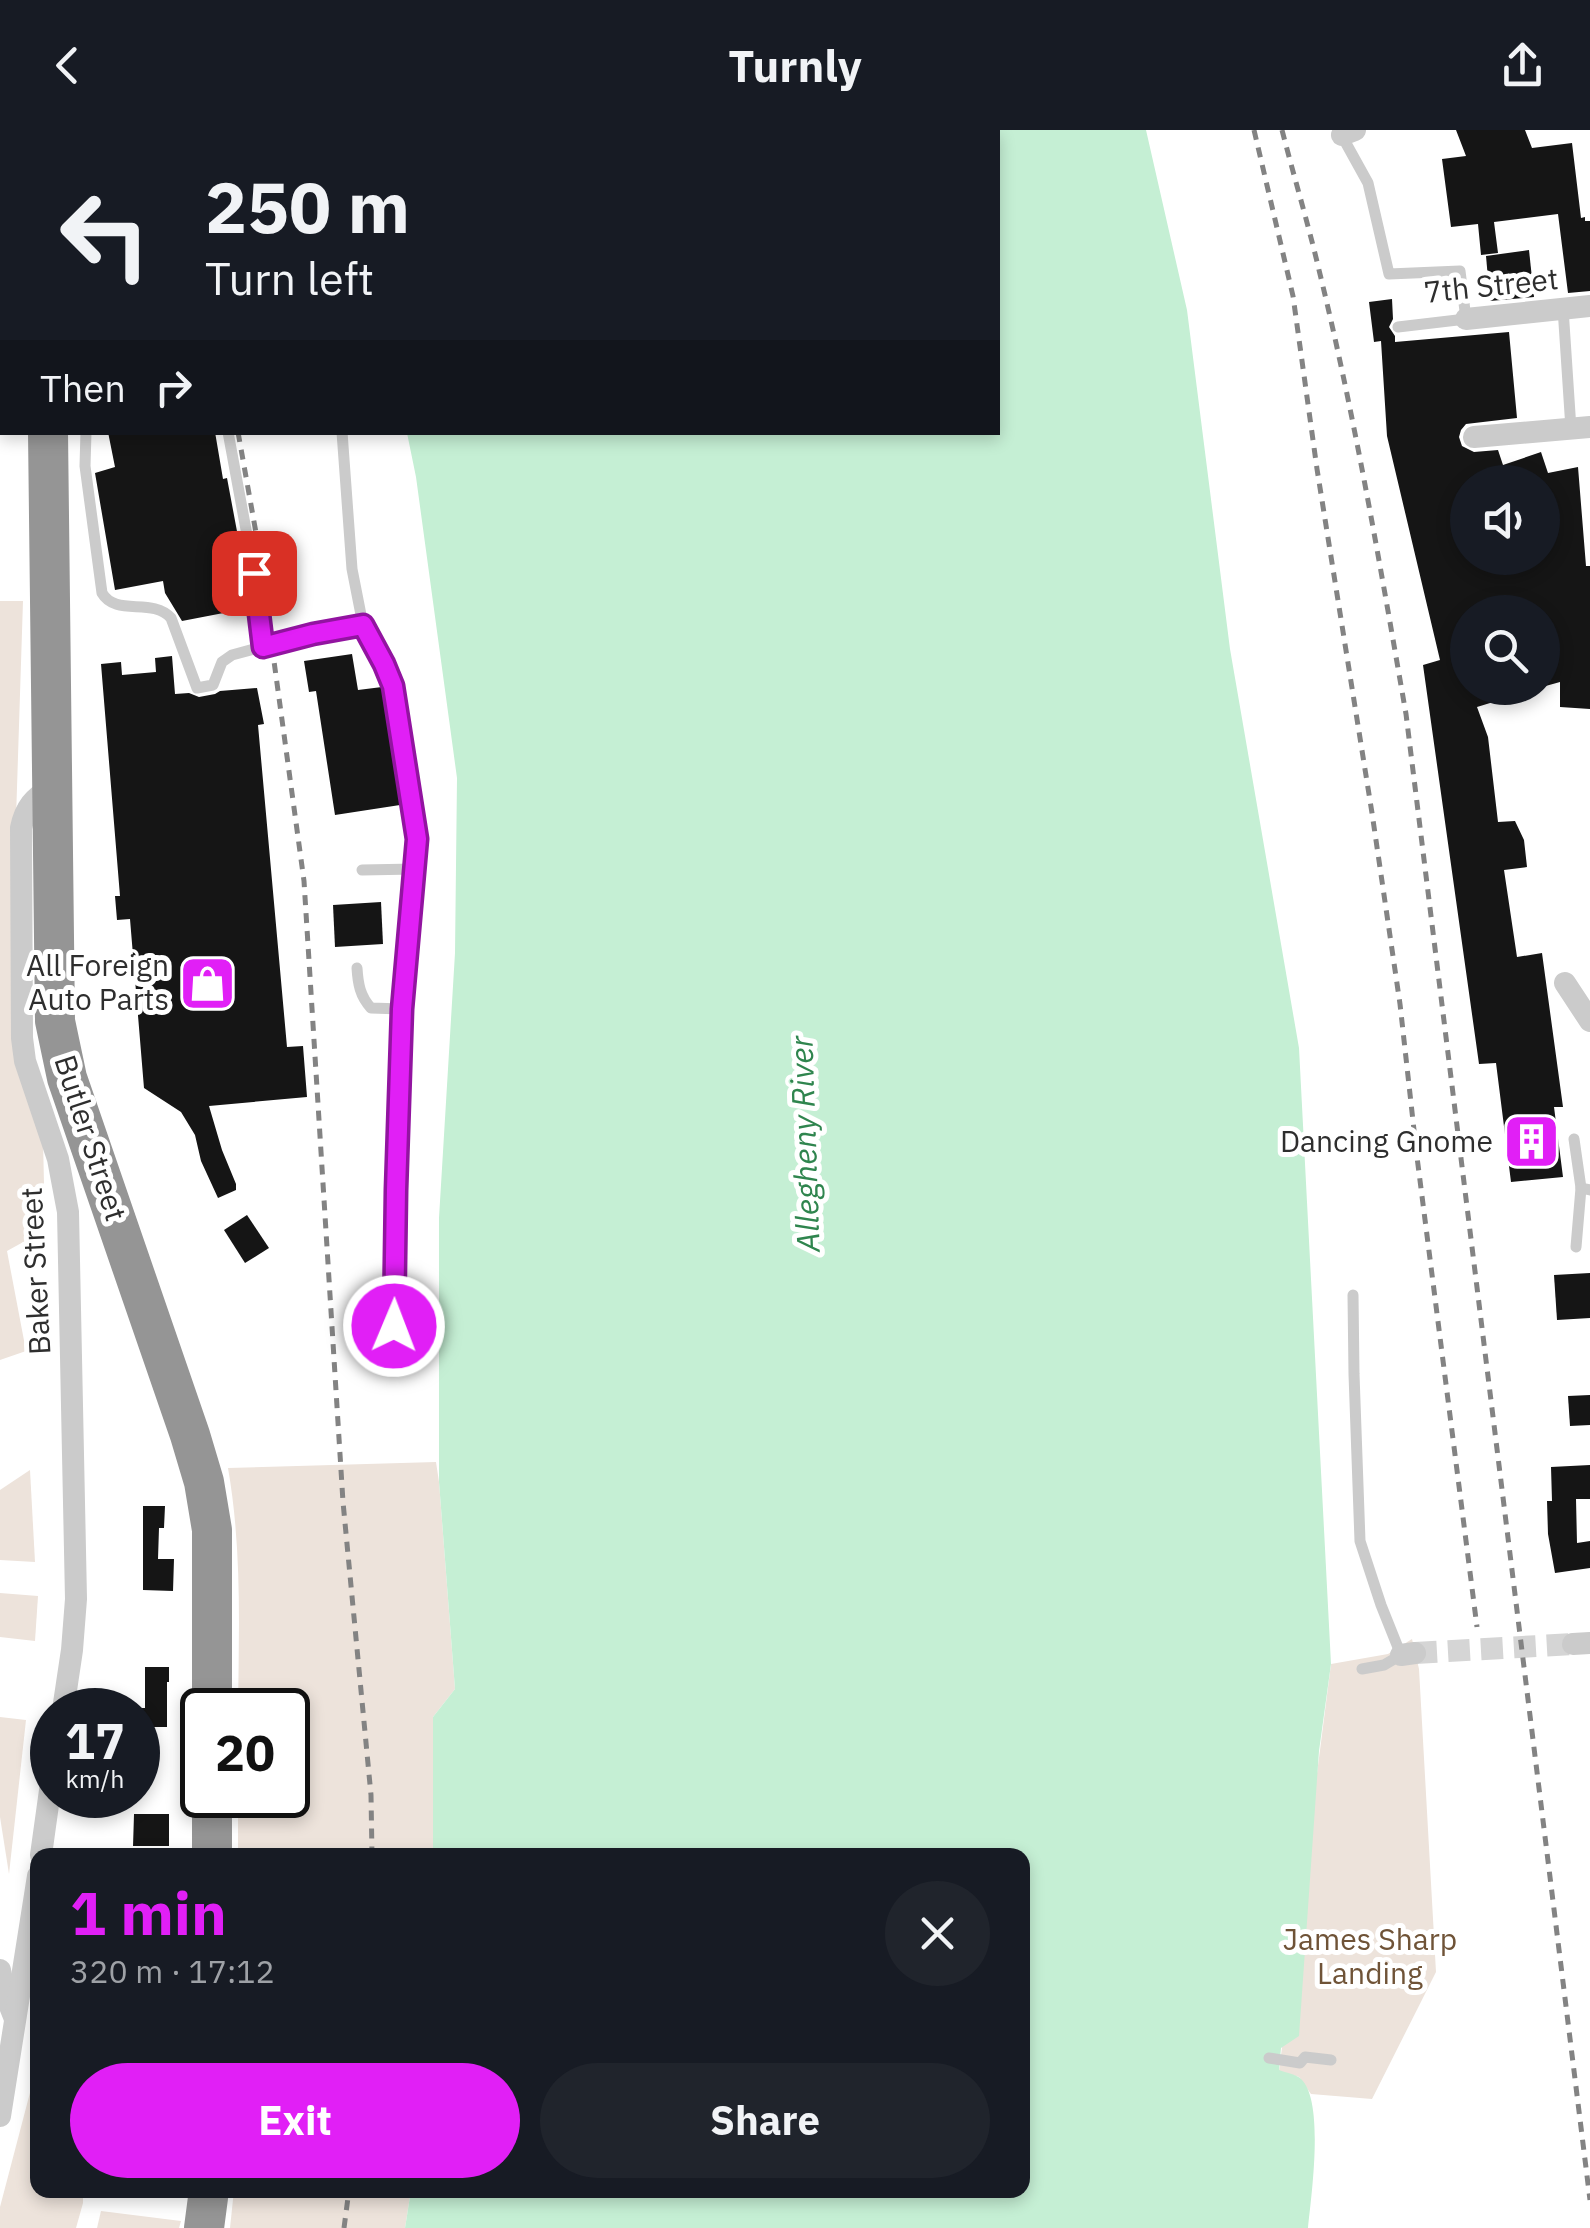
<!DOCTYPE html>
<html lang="en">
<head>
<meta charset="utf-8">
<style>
	:root { --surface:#171b24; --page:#20242c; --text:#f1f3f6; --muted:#9ea1a6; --accent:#e11ff6 }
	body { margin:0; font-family:"IBM Plex Sans",sans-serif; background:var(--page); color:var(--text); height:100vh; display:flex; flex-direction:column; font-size:38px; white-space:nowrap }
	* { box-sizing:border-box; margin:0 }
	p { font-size:32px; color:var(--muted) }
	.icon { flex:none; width:55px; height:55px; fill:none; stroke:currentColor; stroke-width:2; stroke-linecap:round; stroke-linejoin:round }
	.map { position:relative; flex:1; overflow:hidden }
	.panel { position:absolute; left:30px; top:1718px; width:1000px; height:350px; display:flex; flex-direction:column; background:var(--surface); border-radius:20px; box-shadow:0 5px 15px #0003 }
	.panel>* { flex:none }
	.top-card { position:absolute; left:0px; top:0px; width:1000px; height:305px; box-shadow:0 5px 15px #0003; background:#171b24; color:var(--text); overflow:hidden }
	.controls { position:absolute; left:1450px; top:335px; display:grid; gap:20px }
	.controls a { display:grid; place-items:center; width:110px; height:110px; border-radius:50%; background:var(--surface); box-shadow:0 5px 15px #0003; font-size:50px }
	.speed { position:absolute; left:30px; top:1558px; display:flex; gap:20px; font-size:50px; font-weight:700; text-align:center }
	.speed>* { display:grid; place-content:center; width:130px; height:130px; border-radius:50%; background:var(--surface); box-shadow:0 5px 15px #0003; line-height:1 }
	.speed small { font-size:25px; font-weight:400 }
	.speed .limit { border:5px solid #111; border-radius:15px; background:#fff; color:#111 }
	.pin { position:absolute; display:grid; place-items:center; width:85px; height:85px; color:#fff; margin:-42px; border-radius:20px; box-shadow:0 5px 15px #0006 }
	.me { position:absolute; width:110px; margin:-55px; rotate:1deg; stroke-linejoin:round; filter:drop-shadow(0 0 8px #0008) }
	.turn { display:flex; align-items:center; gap:35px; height:210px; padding:0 40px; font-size:45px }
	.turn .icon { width:130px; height:130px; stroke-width:2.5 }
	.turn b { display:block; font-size:70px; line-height:85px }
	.then { display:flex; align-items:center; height:95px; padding:0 40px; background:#0003; gap:20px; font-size:38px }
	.round { display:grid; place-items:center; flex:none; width:105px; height:105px; border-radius:52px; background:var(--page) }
	.headline { display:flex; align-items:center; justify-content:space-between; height:170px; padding:0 40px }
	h1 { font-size:60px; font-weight:800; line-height:75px; color:var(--accent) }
	.primary-button { display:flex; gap:20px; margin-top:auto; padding:20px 40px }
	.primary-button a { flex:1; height:115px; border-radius:60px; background:var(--accent); color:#fff; font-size:40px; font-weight:800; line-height:115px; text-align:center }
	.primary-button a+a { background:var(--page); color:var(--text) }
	header { display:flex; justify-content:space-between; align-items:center; height:130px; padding:0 40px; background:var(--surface); font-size:45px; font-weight:800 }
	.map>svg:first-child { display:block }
</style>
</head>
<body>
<header><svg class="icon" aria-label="back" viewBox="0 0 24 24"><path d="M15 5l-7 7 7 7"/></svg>Turnly<svg class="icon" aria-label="share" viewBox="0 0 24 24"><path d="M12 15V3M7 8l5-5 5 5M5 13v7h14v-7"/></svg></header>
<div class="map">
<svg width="1590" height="2098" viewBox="0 0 1590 2098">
	<rect width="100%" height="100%" fill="#fff"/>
	<g fill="#ede3db">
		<polygon points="0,471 23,471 13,782 43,1009 45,1100 7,1121 26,1221 0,1230"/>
		<path d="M436,1332L439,1352L455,1559L433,1587V1725H238V1665H288V1580H238C239,1499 242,1418 228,1338Z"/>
		<polygon points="30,1340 35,1432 0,1430 0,1360"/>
		<polygon points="0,1463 38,1466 35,1511 0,1507"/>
		<polygon points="1412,1509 1419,1539 1436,1842 1372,1969 1311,1964 1299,1947 1279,1941 1331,1534 1388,1524"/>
		<polygon points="0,1587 26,1590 9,1744 0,1687"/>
		<polygon points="37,1936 38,2060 83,2060 83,2073 76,2098 0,2098 0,2077"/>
		<polygon points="234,2060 411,2060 405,2098 230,2098"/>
		<polygon points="101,2081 181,2091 179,2098 97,2098"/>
	</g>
	<path fill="#c5efd4" d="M350,0H1146L1187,180L1230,519L1299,918L1331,1534L1319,1621L1299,1906L1281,1918L1279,1940C1286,1943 1296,1944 1301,1949C1325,1971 1311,2067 1308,2098H405L411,2060H1022V1725H433V1587L455,1559L439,1352V1088L455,823L457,648L416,347L407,303L998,302V2H350Z"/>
	<g fill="#151515" fill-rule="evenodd">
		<polygon points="1456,0 1525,0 1532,18 1572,13 1581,88 1585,87 1585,91 1590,91 1590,161 1568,163 1558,84 1494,92 1498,123 1481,125 1478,94 1451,97 1442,29 1466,26"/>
		<polygon points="1529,120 1534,167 1490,171 1486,126"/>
		<path d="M1392,169L1393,189L1389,197L1395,206V212L1509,202L1517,288L1466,294L1461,300L1459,307L1462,316L1474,322L1498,320L1503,335L1541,322L1548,343L1578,337L1586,436H1590V579L1560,577V552L1542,557V482H1468V558H1528L1529,561L1477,577L1488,607L1498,692L1515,691L1524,710L1527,737L1504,740L1517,827L1542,823L1563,977H1554L1563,1047L1511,1052L1496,933L1479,934L1423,535L1440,530L1387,306L1381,211L1374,212L1369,172ZM1468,352H1542V428H1468Z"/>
		<polygon points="108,302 215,302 223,349 227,348 245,444 245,447 234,449 239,480 182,491 165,463 163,451 115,460 95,343 115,337"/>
		<polygon points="352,524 358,560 382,557 400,675 335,685 316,561 309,562 304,531"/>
		<polygon points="172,526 175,564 189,563 199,567 215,564 220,561 257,558 264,594 258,595 287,917 303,916 307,967 209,976 222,1020 236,1054 236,1060 218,1068 201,1031 195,1005 181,982 144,958 130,789 117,790 115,766 120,766 101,534 121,532 122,545 156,542 155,528"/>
		<polygon points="381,772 383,814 335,817 333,775"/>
		<polygon points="247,1085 269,1118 245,1133 224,1100"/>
		<polygon points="1590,1143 1590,1188 1557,1190 1554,1145"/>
		<polygon points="1590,1265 1590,1295 1570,1296 1568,1266"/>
		<polygon points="1590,1335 1590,1369 1576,1369 1577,1413 1590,1411 1590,1438 1555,1443 1548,1404 1547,1371 1552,1371 1551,1337"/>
		<polygon points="143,1376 165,1376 164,1398 159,1398 158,1429 174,1429 173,1461 143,1460"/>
		<polygon points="145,1537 169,1537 169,1552 167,1552 167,1597 138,1597 138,1578 145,1578"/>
		<polygon points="134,1684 169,1684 169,1716 133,1716"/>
	</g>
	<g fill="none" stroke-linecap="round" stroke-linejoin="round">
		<polyline stroke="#d5d5d5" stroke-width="22" stroke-dasharray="22 11" stroke-linecap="butt" points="1415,1523 1573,1514"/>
		<g stroke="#cbcbcb" stroke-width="11">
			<polyline points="294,0 294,2"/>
			<polyline points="1342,6 1368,53 1389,144 1460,141 1466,189 1398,197"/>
			<polyline points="0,106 2,107"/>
			<polyline points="1563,178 1571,299"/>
			<path d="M86,302L85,336L102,463C116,487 152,467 171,488L197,558L213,555L222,532L232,525L313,503L363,495L352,439L342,302"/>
			<polyline points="228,302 254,443 263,517"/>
			<polyline points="363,495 385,534 393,556 417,709 402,879 396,1061 394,1196"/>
			<polyline points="362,740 415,739"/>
			<path d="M357,838C358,854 360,866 371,878L402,879"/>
			<polyline points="1574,1009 1581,1058 1590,1060"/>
			<polyline points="1576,1117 1581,1058"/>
			<polyline points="1353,1165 1354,1244 1360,1411 1381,1475 1401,1525 1384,1535 1362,1539"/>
			<polyline points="1269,1928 1300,1933 1305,1927 1331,1930"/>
		</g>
		<g stroke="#cbcbcb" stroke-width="22">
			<polyline points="1342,5 1355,0"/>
			<polyline points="1466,189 1590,176"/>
			<polyline points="1474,307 1590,297"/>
			<path d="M52,657C34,667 25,678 21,698L22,908L25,931L58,1029L68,1082L76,1469L72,1520L63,1580"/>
			<polyline points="1565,853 1590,891"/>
			<polyline points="1573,1514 1590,1513"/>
			<polyline points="1401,1525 1415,1523"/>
			<polyline points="41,1725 52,1646"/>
			<polyline points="0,1840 4,1861 15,1889"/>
			<polyline points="0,1986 38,1746"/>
		</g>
		<g stroke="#959595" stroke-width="40">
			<polyline points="0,168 2,173"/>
			<polyline points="48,302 55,891 67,948 190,1305 204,1352 212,1400 212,1580"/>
			<polyline points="212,1725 212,1665"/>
			<polyline points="204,2098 209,2060"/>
		</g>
		<g stroke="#838383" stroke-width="5" stroke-dasharray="10 8" stroke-linecap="butt">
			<polyline points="184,0 184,2"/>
			<polyline points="1254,0 1293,166 1317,339 1372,683 1400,874 1417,1027 1477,1497"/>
			<path d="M1282,0C1294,47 1308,93 1319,140C1355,287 1380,435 1406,584L1590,2070"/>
			<polyline points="238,302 258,414 304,751 343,1372 371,1665 372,1725"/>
			<polyline points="344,2098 349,2060"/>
		</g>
	</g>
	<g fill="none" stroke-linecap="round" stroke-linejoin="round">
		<defs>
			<polyline id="route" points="254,443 263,517 313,504 363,495 384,534 393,556 417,709 402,879 396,1060 394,1196"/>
		</defs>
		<use href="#route" stroke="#9214a0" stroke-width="25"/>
		<use href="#route" stroke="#e11ff6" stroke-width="18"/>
	</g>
	<defs>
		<symbol id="shop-square" viewBox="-11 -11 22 22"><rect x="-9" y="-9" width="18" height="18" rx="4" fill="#e11ff6" stroke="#fff"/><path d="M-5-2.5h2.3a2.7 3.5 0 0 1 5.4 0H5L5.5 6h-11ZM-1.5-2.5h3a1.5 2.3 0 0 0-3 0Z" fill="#fff"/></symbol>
		<symbol id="building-square" viewBox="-11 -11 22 22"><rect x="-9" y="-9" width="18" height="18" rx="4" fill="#e11ff6" stroke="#fff"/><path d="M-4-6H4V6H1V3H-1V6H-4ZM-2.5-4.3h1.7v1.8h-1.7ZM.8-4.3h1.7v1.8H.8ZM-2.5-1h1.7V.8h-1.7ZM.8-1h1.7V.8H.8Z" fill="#fff"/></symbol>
	</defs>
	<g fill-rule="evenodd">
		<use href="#shop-square" x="176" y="822" width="63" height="63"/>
		<use href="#building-square" x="1500" y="980" width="63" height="63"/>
	</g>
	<g text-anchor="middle" stroke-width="10" stroke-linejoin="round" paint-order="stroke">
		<g font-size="30" fill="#2e2e2e" stroke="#fff">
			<text transform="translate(1491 156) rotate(-6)" y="10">7th Street</text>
			<text transform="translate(90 1008) rotate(72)" y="10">Butler Street</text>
			<text transform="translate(36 1141) rotate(-93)" y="10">Baker Street</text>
		</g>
		<g font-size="30" fill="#2e2e2e" stroke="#fff" text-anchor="end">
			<text x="169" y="846">All Foreign<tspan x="169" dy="34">Auto Parts</tspan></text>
			<text x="1493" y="1022">Dancing Gnome</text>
		</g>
		<g font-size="30" fill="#6f5337" stroke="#fff">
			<text x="1370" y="1820">James Sharp<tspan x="1370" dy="34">Landing</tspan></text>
		</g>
		<g font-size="32" font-style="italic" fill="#2f854e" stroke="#fff">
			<text transform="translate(805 1014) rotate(-92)" y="11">Allegheny River</text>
		</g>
	</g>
</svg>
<div class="controls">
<a><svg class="icon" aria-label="sound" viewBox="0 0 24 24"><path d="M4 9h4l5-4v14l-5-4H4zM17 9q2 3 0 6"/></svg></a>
<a><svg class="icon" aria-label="search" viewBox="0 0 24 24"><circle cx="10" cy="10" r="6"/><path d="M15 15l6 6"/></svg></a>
</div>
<div class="speed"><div>17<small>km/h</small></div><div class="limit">20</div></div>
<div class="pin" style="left:254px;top:443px;background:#d93025"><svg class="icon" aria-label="arrive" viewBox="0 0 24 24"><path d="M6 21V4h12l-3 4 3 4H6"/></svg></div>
<svg class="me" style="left:394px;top:1196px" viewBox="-20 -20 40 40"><circle r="17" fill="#e11ff6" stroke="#fff" stroke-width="3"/><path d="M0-11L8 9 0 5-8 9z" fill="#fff"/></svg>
<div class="top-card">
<div class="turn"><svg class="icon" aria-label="left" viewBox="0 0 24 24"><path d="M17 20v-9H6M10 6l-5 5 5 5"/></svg><div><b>250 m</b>Turn left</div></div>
<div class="then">Then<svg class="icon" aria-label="right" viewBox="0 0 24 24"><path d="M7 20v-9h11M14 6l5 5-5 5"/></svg></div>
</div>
<section class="panel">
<div class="headline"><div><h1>1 min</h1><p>320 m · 17:12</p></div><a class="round"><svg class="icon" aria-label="close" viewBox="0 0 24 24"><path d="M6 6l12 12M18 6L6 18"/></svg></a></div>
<div class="primary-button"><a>Exit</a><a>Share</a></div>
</section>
</div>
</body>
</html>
